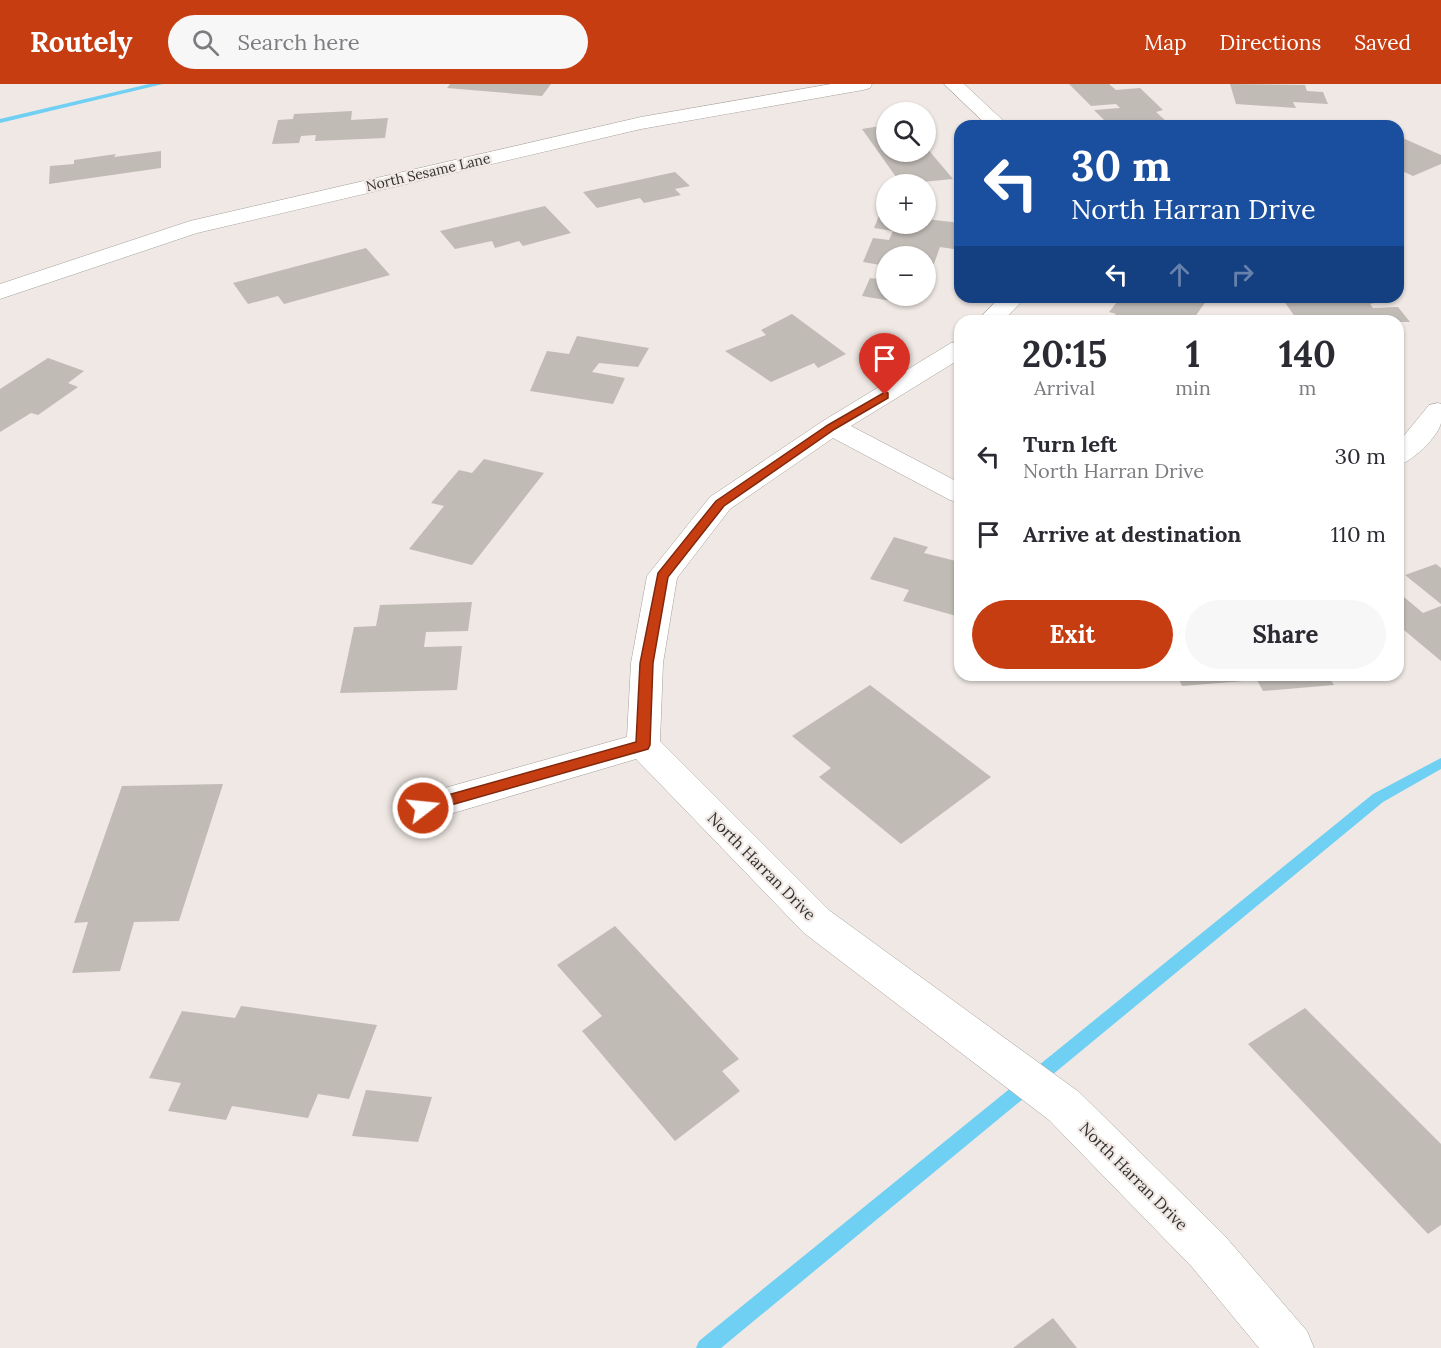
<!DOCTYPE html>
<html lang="en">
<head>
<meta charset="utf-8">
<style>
	:root { --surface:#fff; --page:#f7f7f7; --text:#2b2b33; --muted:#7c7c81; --accent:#c63d12 }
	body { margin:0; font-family:Lora,serif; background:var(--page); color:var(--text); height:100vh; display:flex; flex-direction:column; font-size:22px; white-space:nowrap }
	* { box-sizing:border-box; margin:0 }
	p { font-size:20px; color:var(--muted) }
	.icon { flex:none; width:33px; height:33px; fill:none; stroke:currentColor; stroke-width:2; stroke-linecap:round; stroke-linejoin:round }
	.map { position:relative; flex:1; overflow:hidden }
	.panel { position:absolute; left:954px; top:231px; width:450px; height:366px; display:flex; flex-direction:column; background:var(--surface); border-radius:18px; box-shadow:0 2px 4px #0004 }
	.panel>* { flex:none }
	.banner { position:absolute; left:954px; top:36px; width:450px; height:183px; border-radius:18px; box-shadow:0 2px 4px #0004; background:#1a4fa0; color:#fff; overflow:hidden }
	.buttons { position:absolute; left:876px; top:18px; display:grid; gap:12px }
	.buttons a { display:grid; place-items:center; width:60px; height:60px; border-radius:50%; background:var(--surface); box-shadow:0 2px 4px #0004; font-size:30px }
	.pin { position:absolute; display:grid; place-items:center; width:51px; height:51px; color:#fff; margin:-62px -26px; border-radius:50% 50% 50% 0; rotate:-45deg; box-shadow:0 0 6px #0007 }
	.pin .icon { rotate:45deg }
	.me { position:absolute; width:66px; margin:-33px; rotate:74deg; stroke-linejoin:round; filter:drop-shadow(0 0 4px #0008) }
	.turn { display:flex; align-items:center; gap:21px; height:126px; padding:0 18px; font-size:27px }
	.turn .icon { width:78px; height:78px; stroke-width:2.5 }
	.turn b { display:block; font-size:42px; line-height:51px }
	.lanes { display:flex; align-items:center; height:57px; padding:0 18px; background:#0003; justify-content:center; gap:30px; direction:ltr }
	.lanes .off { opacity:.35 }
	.eta { display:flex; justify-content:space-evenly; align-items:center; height:102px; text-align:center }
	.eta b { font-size:36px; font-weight:700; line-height:42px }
	.primary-button { display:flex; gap:12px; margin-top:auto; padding:12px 18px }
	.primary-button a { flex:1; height:69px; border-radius:36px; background:var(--accent); color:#fff; font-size:24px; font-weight:700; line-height:69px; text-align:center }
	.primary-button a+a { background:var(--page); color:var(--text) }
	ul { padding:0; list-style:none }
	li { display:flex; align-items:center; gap:18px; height:78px; padding:0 18px }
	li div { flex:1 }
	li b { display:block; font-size:22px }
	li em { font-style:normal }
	header { display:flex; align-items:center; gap:36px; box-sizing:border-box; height:84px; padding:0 30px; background:var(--accent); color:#fff }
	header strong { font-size:28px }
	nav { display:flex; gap:33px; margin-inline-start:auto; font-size:21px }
	.search { width:420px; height:54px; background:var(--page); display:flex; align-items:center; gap:15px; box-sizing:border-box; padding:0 21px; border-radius:33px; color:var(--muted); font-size:22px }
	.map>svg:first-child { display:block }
</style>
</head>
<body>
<header>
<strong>Routely</strong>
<div class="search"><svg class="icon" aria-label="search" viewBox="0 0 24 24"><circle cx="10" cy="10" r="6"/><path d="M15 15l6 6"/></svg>Search here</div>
<nav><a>Map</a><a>Directions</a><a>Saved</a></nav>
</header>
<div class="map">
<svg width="1441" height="1264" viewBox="0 0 1441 1264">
	<rect width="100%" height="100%" fill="#efe8e4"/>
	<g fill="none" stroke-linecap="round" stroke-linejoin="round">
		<g fill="#6fd0f3" fill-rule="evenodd">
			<polygon points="149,0 163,0 0,39 0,35"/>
			<polygon points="1441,674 1441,685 1383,718 721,1264 696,1264 699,1257 1373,710"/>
		</g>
	</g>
	<g fill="#c1bbb6">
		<polygon points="450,0 551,0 542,12 447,4"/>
		<polygon points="1069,0 1109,0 1116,6 1140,4 1163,26 1156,28 1167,38 1110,42 1094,26 1120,24 1116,20 1091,22"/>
		<polygon points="1230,0 1305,1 1307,7 1323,8 1328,20 1293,18 1296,24 1236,20"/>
		<polygon points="352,27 351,36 388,34 385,54 315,57 316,51 301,52 299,59 272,60 278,36 293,35 294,30"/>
		<polygon points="886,41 886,68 926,68 926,63 953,95 901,100 862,45"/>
		<polygon points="1398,52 1441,71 1441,80 1413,92 1398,85"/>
		<polygon points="161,67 161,84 49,100 50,82 74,80 74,76 116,70 114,73"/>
		<polygon points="675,88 690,102 675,105 681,111 644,119 640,114 597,124 583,108"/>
		<polygon points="886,115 886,140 926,140 926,135 960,139 960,166 940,163 929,194 926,194 926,172 886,172 886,182 863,178 873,154 889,156 893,147 874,144"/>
		<polygon points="545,122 571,149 523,162 519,157 495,164 492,157 455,165 440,147"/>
		<polygon points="366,164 390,191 284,220 278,212 248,220 233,199"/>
		<polygon points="870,194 886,196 886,212 899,212 897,218 862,212"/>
		<polygon points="1121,213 1209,213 1192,237 1110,237 1116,230 1109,228"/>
		<polygon points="1281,213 1375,213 1379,218 1370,220 1373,224 1398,223 1410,238 1298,237"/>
		<polygon points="792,230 846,270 818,284 814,279 771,298 725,267 766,251 761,246"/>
		<polygon points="577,252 649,264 638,283 599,279 592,288 625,294 613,320 530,307 547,267 569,270"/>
		<polygon points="48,274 84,287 68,299 78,303 38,331 31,329 0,348 0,305"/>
		<polygon points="484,375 544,389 472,481 409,465 444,422 431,419 459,386 472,389"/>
		<polygon points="894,453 928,463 924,469 960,478 956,486 960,487 960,533 903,517 909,506 870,495"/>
		<polygon points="1436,480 1441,484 1441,520 1405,491"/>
		<polygon points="1398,508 1423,529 1441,522 1441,577 1398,541"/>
		<polygon points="472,518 468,547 426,548 424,563 462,562 457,606 340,609 354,543 376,542 380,521"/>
		<polygon points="1177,591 1328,591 1334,601 1263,607 1257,596 1182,602"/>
		<polygon points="870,601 991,693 901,760 819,693 831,684 792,652"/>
		<polygon points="223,700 179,837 134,838 120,887 72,889 88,838 74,839 122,702"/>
		<polygon points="615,842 739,975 722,987 740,1007 675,1057 582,947 602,932 557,881"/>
		<polygon points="241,922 377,941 349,1015 318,1010 308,1034 232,1022 226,1036 168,1027 181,999 149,994 182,927 235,934"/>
		<polygon points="1305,924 1441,1060 1441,1141 1428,1150 1248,960"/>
		<polygon points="366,1006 432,1013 418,1058 352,1052"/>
		<polygon points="1053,1234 1077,1264 1013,1264"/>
	</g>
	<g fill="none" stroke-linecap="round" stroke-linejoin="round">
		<defs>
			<g id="street">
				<polygon points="831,0 872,0 870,4 863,6 641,45 197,149 0,215 0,200 190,137 641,33"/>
				<polygon points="944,0 964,0 1009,42 988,42"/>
				<polygon points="1000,213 1026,213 1003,237 977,237"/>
				<polygon points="960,257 960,275 851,342 960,399 960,419 950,416 833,354 730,425 677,494 663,579 660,657 830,827 1079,1008 1224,1151 1307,1247 1314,1264 1259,1264 1192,1183 1049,1036 804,849 636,675 423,738 411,734 405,724 411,714 423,710 627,653 631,579 647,492 710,413 823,337 951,259"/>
				<path d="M1438,319L1441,320C1441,326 1441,333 1441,339C1438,353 1412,378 1398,381V359L1429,321Z"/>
			</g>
		</defs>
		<use href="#street" stroke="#a6a09b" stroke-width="1"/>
		<use href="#street" fill="#fff" fill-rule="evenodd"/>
	</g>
	<polygon fill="#c63d12" stroke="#81280c" stroke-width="1.5" points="885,308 888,309 888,314 835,345 724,422 668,493 653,579 650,661 648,665 423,729 418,728 416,724 418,720 423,718 636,658 640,579 658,489 716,417 828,341"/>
	<g text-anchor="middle" stroke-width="4.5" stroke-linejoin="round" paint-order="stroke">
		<g font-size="14" fill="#32302e" stroke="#efe8e4">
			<text transform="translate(428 88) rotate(-13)" y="5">North Sesame Lane</text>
		</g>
		<g font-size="16" fill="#32302e" stroke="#efe8e4">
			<text transform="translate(762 782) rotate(45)" y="6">North Harran Drive</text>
			<text transform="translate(1134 1092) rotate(45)" y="6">North Harran Drive</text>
		</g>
	</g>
</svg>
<div class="buttons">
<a><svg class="icon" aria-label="search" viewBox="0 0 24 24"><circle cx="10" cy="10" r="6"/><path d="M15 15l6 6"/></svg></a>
<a>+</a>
<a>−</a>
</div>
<div class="pin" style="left:885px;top:311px;background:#d93025"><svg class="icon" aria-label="arrive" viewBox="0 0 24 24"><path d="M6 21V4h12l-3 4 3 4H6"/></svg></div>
<svg class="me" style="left:423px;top:724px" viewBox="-20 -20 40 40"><circle r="17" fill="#c63d12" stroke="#fff" stroke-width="3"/><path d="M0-11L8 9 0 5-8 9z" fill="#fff"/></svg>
<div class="banner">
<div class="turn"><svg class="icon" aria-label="left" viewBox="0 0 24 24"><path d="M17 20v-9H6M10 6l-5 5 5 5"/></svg><div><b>30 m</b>North Harran Drive</div></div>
<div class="lanes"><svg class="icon" aria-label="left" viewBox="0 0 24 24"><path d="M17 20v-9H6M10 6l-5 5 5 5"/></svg><svg class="icon off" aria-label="ahead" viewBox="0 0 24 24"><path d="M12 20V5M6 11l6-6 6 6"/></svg><svg class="icon off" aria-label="right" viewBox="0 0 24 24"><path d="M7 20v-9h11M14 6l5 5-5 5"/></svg></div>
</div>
<section class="panel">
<div class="eta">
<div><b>20:15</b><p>Arrival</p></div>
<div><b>1</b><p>min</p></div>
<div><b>140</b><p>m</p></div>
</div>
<ul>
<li><svg class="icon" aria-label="left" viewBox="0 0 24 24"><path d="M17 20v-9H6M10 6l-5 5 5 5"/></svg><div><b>Turn left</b><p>North Harran Drive</p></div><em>30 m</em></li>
<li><svg class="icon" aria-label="arrive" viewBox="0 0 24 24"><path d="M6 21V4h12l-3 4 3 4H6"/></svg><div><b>Arrive at destination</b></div><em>110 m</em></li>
</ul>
<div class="primary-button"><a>Exit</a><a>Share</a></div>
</section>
</div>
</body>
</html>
